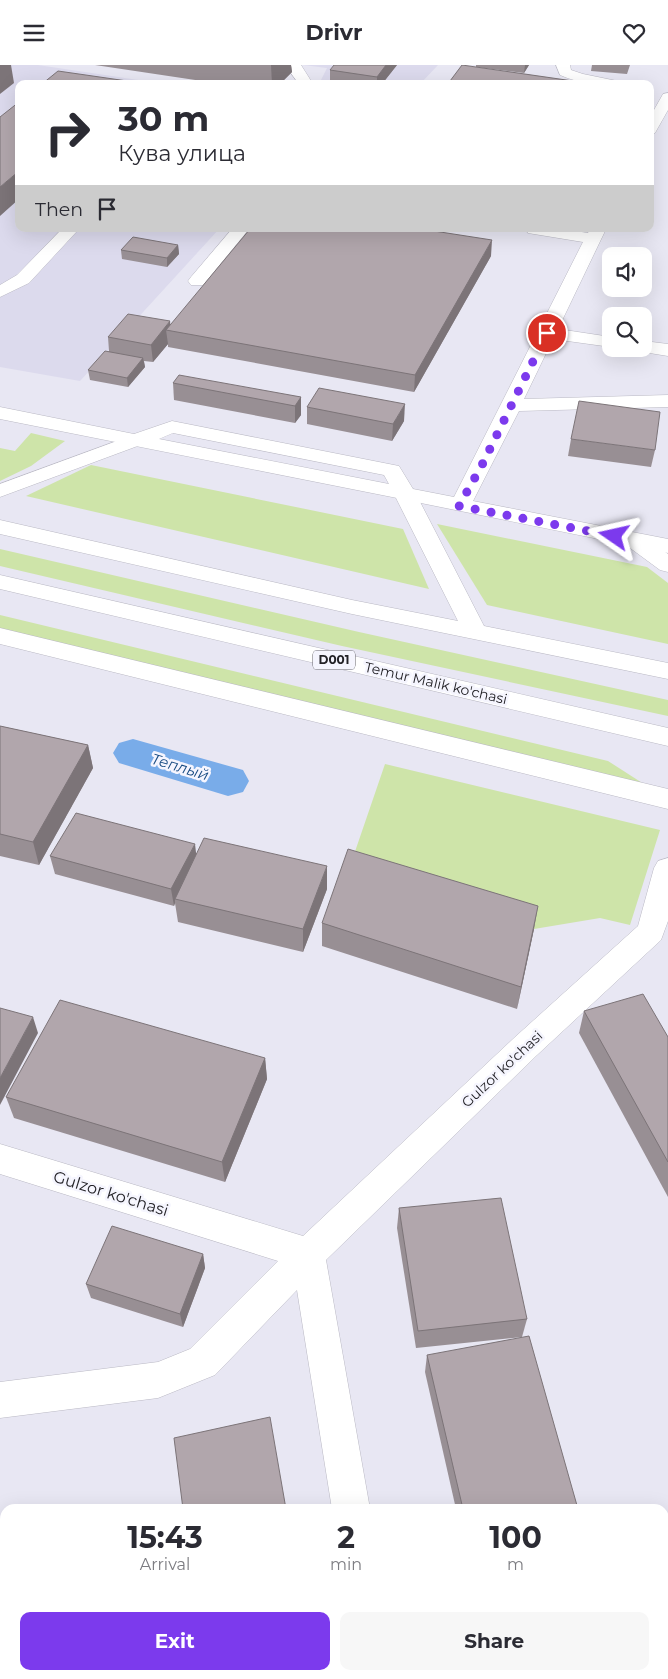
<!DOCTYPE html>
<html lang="en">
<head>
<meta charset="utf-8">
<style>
	:root { --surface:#fff; --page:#f7f7f7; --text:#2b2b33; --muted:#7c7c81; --accent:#7c3aed }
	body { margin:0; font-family:Montserrat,sans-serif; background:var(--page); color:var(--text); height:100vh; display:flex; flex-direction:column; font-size:19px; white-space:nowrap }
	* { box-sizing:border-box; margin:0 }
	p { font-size:16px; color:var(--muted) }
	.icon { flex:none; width:28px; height:28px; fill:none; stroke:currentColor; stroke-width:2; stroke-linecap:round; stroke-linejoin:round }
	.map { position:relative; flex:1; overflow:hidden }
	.side { position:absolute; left:0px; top:1439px; width:669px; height:176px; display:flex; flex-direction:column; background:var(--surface); border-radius:15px 15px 0 0; box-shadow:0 5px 20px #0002 }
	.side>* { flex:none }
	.top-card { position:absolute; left:15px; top:15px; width:639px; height:152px; border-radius:10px; box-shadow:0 5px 20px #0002; background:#fff; color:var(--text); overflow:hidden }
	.controls { position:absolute; left:602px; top:182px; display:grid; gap:10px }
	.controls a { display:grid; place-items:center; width:50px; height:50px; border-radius:10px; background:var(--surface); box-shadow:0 5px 20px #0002; font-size:25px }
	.pin { position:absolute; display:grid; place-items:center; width:42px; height:42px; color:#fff; margin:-21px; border:2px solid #fff; border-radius:50%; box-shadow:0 1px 5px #0007 }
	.me { position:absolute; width:55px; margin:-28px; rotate:281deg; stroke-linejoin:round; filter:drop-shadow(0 0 4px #0008) }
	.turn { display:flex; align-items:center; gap:18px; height:105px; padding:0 20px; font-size:22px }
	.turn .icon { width:65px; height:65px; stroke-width:2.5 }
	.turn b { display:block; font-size:35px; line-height:42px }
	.then { display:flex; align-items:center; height:48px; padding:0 20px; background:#0003; gap:10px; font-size:19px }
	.eta { display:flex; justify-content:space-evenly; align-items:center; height:85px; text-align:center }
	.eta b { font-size:30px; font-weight:700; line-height:35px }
	.primary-button { display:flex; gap:10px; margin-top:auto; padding:10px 20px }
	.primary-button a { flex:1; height:58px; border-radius:10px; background:var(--accent); color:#fff; font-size:20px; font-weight:700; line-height:58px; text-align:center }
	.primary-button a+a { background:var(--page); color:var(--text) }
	header { display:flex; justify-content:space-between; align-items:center; height:65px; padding:0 20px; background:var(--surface); font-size:22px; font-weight:700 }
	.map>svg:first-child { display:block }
</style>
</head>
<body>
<header><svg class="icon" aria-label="menu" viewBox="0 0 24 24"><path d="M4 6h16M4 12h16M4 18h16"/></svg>Drivr<svg class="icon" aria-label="heart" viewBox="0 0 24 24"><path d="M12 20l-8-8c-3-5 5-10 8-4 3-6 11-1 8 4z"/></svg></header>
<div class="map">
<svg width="668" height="1614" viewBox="0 0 668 1614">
	<rect width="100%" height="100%" fill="#e8e7f3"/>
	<g fill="#dcdaed">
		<polygon points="0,0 38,0 165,19 19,19 19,164 219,164 80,316 0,302"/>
		<polygon points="303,0 438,0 420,19 319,19 327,3"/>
	</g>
	<g fill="#cee4a9">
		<polygon points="31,368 65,376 31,401 0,416 0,383 15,386"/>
		<polygon points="91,400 403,464 429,524 26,431"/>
		<polygon points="437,459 647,502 668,518 668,579 487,540"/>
		<polygon points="0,484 359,567 668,635 668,651 342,581 0,501"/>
		<polygon points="0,550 608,696 647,721 0,564"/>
		<polygon points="385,699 660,765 630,860 600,853 534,864 348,807"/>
	</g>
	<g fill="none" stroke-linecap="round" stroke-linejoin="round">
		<polygon fill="#79ace9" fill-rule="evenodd" points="133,674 243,705 249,716 243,727 228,731 119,698 113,688 119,678"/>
		<defs>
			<g id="minor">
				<polygon points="285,0 301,0 313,19 299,19"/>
				<path d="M556,0H570L571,5L583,9L617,16L619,19C597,19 580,19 560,10Z"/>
				<polygon points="668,28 668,45 655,68 650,69 650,52 663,29"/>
				<polygon points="62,164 79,164 29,218 0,232 0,220 17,210"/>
				<polygon points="232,164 249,164 203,220 191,220 188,216 191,212"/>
				<path d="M526,164H562L588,168L590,164H606L558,264L611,272V282L553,274L524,334L668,330V342L519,346L473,436L668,474V488L411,436L406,437L397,433L0,354V342L134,369L172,356L399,401L413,424L454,432L583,177L534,169L528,168ZM173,368L384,410L389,419L159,374Z"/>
				<polygon points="644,276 668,279 668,291 637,286 636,284 644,284"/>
				<polygon points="0,563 668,724 668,744 0,579"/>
				<polygon points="668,793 668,856 661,875 536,991 326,1195 370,1444 332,1444 297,1225 215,1310 158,1333 0,1353 0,1317 158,1297 190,1284 278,1196 0,1109 0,1079 303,1171 514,973 638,861 654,803 658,796"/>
				<polygon points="358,1610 400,1610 401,1614 359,1614"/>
			</g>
			<g id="highway">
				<polygon points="136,369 143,371 146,375 143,379 0,432 0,419"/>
				<polygon points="406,425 413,427 417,431 484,561 668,598 668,614 352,549 0,469 0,455 352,535 458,556 395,431 399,427"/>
				<polygon points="634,468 642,470 668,489 668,507 660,505 626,480 623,475 626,470"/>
				<polygon points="0,510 668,663 668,681 0,524"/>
			</g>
		</defs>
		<use href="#minor" stroke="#bab9c4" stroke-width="1"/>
		<use href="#highway" stroke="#bab9c4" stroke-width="1"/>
		<use href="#minor" fill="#fff" fill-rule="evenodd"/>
		<use href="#highway" fill="#fff" fill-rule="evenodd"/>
	</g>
	<g fill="#988f94">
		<polygon points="95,0 291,0 292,7 280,19 222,19"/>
		<polygon points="397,0 382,19 330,19 330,5"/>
		<polygon points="476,0 529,0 524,8 476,2"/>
		<polygon points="592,0 630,0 627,9 591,6"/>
		<polygon points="450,16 594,19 449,19"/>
		<polygon points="178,180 179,189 167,202 122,194 121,185"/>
		<polygon points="491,191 414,327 168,282 168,279 153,297 144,296 145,302 128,322 90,315 88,305 109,286 108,272 171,260"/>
		<polygon points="173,318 301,332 301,350 295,358 174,335"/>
		<polygon points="307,342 404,356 392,376 307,359"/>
		<polygon points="571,374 655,385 651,402 568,391"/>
		<polygon points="0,661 88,680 93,703 39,800 0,791"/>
		<polygon points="196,788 327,824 303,887 178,857 175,838 174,841 55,809 50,791"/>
		<polygon points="322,858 534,864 517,944 322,881"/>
		<polygon points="584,946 668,972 668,1132 579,968"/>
		<polygon points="265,993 267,1014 225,1117 14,1053 6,1032"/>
		<polygon points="399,1143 527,1254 522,1272 416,1283 397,1163"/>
		<polygon points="203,1189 205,1203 183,1262 91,1233 86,1219"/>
		<polygon points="427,1290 578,1444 456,1444 425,1307"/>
		<polygon points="494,1610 621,1610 622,1614 495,1614"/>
	</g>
	<g fill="#7c7478">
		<polygon points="0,0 11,0 14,18 0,29"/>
		<polygon points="271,0 291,0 292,7 280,19 272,19"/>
		<polygon points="386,0 397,0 382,19 377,19 377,12"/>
		<polygon points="525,0 529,0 524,8"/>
		<polygon points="19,106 19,134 0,151 0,122"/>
		<polygon points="492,175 491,191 414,327 415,310"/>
		<polygon points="178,180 179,189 167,202 167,193"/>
		<polygon points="170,256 171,266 166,265 168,279 153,297 151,280"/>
		<polygon points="143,293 145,302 128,322 127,313"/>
		<polygon points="301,332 301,350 295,358 295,341"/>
		<polygon points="405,339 404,356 392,376 393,359"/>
		<polygon points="88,680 93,703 39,800 33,777"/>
		<polygon points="195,779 197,796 175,834 175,838 174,841 171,824"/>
		<polygon points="327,801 327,824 303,887 303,864"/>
		<polygon points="538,841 534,864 517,944 521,922"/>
		<polygon points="33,952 38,968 0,1040 0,1013"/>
		<polygon points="265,993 267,1014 225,1117 222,1097"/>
		<polygon points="203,1189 205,1203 183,1262 180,1249"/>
	</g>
	<g fill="#b1a6ac" stroke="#7c7478">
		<polygon points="334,0 386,0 377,12 330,5"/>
		<polygon points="462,0 594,19 469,19 450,16"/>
		<polygon points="58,6 148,19 42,19"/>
		<polygon points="19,37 19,106 0,122 0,52"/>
		<polygon points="250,164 421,164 492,175 415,310 166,265"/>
		<polygon points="133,172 178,180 167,193 121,185"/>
		<polygon points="128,249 170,256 151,280 108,272"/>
		<polygon points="105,286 143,293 127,313 88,305"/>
		<polygon points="179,310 301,332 295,341 173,318"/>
		<polygon points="319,323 405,339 393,359 307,342"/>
		<polygon points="579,336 660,347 655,385 571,374"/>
		<polygon points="0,661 88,680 33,777 0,769"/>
		<polygon points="76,748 195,779 171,824 50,791"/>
		<polygon points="204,773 327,801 303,864 175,834"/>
		<polygon points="348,784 538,841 521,922 322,858"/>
		<polygon points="643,929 668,972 668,1097 584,946"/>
		<polygon points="60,935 265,993 222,1097 6,1032"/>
		<polygon points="0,943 33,952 0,1013"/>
		<polygon points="501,1133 527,1254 418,1266 399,1143"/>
		<polygon points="112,1161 203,1189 180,1249 86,1219"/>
		<polygon points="529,1271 578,1444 463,1444 427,1290"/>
		<polygon points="270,1352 286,1444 183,1444 174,1373"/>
		<polygon points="210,1610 302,1610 303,1614 210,1614"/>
		<polygon points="501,1610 621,1610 622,1614 502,1614"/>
	</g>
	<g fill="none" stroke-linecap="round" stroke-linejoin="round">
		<polyline stroke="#7c3aed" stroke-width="9" stroke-dasharray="0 16.2" points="547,268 482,400 459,441 614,471"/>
	</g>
	<g text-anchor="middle" stroke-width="5" stroke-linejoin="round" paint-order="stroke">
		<rect fill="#f5f5fe" stroke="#626168" stroke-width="1" x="313" y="585.5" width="42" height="19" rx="4"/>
		<g font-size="12" font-weight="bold" fill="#232227">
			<text x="334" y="599">D001</text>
		</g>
		<g font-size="14" fill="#232227" stroke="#f5f5fe">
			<text transform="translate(436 618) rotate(13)" y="5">Temur Malik ko'chasi</text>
			<text transform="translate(502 1004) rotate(-43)" y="5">Gulzor ko'chasi</text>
		</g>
		<g font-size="15" font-style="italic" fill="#154981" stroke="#f5f5fe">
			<text transform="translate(180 702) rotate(17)" y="5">Теплый</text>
		</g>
		<g font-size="16" fill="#232227" stroke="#f5f5fe">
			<text transform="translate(111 1128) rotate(17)" y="6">Gulzor ko'chasi</text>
		</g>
	</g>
</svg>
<div class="controls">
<a><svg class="icon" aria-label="sound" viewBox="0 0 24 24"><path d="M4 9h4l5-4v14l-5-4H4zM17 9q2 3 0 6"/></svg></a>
<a><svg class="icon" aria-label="search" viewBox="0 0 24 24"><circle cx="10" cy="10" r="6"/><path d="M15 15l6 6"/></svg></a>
</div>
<div class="pin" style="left:547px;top:268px;background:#d93025"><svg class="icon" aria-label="arrive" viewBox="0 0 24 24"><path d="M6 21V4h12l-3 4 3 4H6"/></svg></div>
<svg class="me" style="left:614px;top:471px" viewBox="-20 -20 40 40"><path d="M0-17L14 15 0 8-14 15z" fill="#7c3aed" stroke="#fff" stroke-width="4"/></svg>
<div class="top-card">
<div class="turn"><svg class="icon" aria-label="right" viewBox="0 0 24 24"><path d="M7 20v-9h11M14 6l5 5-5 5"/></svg><div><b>30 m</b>Кува улица</div></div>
<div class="then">Then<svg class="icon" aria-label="arrive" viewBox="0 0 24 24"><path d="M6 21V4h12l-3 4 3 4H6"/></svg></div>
</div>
<section class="side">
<div class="eta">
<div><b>15:43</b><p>Arrival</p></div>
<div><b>2</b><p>min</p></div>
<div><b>100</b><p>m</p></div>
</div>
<div class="primary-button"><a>Exit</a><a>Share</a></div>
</section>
</div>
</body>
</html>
